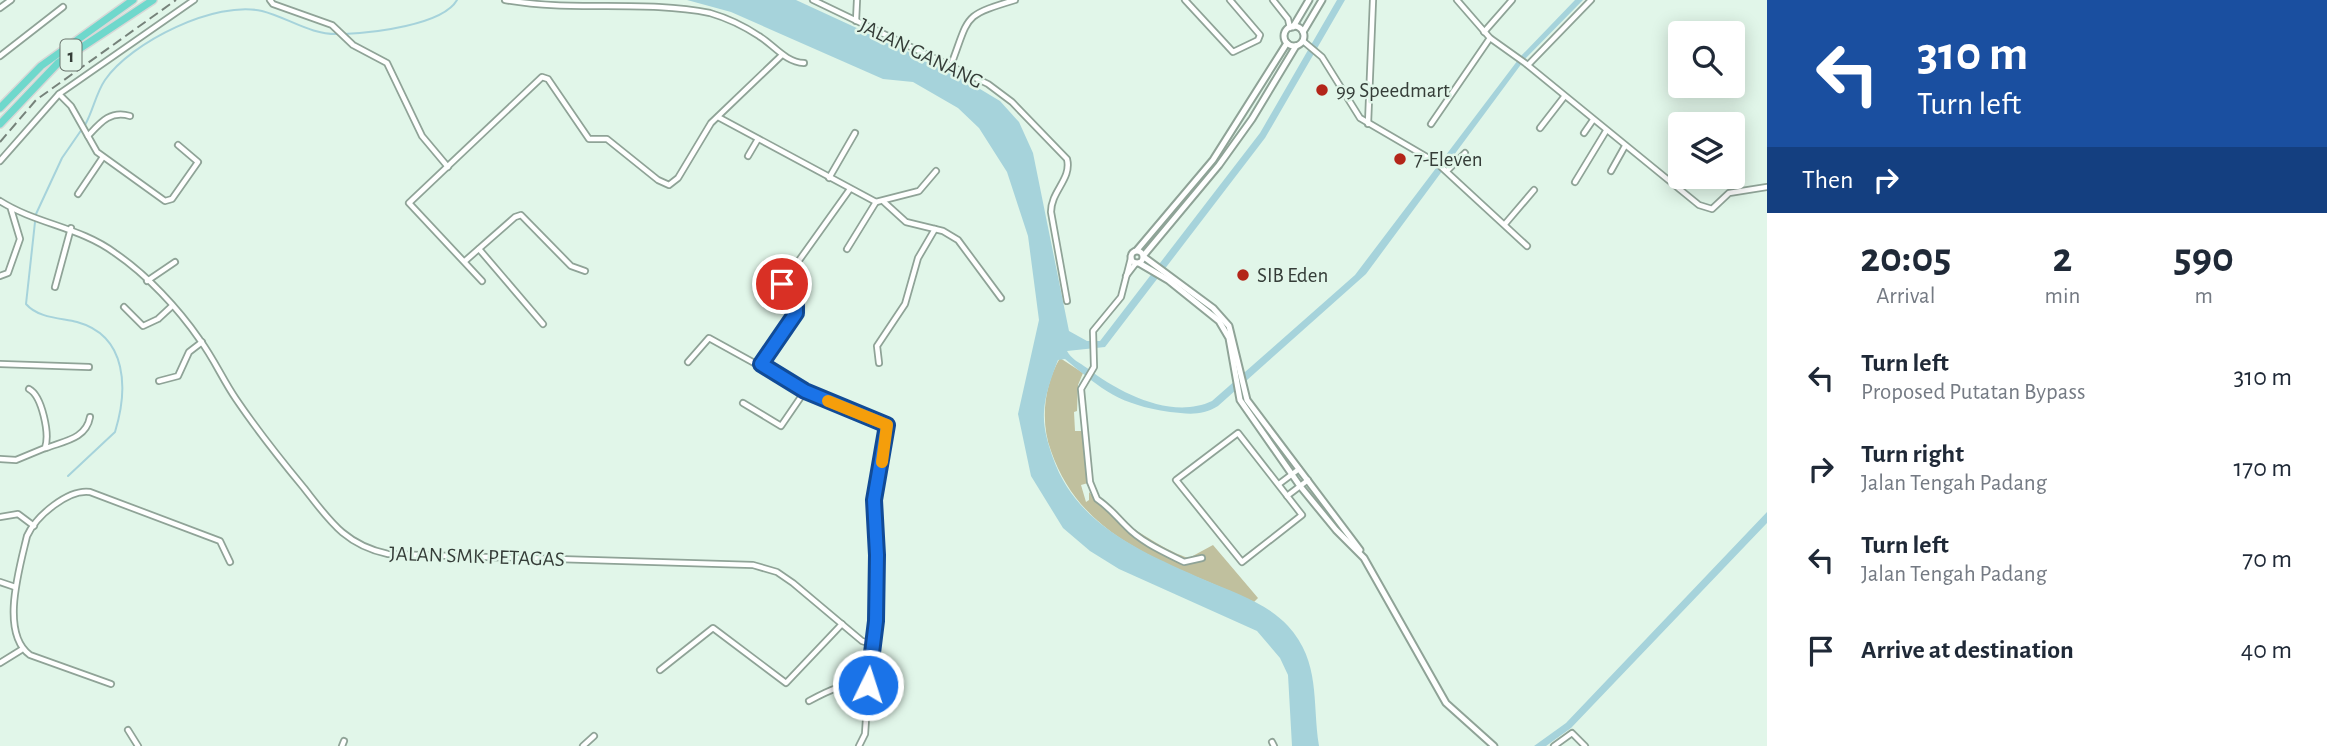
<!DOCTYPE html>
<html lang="en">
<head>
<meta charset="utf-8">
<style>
	:root { --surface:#fff; --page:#f2f2f3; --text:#1f2937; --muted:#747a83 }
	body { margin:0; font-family:"Alegreya Sans",sans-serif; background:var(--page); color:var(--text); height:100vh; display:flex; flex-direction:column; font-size:26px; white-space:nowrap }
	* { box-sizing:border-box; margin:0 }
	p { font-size:23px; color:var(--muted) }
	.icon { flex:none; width:38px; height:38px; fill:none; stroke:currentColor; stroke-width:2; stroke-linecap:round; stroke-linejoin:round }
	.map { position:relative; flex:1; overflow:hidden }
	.side { display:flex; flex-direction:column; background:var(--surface); width:560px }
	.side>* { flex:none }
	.guide { background:#1a4fa0; color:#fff; overflow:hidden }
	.fabs { position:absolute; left:1668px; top:21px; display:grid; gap:14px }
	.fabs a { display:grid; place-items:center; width:77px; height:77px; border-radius:7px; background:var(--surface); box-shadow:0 4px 18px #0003; font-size:35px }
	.pin { position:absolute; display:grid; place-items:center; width:60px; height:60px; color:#fff; margin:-30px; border:4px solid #fff; border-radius:50%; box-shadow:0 2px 7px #0007 }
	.me { position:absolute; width:77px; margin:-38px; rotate:4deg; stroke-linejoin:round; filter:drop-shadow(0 0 5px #0008) }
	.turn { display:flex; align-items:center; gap:24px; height:147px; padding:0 35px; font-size:32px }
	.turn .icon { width:91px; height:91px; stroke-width:2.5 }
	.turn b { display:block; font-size:49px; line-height:60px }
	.then { display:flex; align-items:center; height:66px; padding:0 35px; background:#0003; gap:14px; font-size:26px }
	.eta { display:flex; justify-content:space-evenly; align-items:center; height:119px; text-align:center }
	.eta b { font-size:42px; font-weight:700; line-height:49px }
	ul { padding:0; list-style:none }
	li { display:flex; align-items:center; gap:21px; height:91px; padding:0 35px }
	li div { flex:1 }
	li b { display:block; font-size:26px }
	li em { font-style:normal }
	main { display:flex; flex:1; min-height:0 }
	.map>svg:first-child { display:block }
</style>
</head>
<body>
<main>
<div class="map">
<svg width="1767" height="746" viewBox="0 0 1767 746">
	<rect width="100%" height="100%" fill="#e1f6e9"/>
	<path fill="#c0c09e" d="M1060,358L1083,373L1078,385L1077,411L1074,412L1075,431H1082L1088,483L1081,485L1086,502L1089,500V492C1104,511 1165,552 1189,558L1213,545L1258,598L1254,602C1174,564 1083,544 1051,451C1040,422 1044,385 1060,358Z"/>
	<g fill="#a6d3db">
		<path d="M687,0H796L950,71L1000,101L1019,122L1033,153L1069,331L1087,341H1100L1260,133L1337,0H1345L1265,138L1105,347L1067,351C1071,359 1080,363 1087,368C1119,393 1172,420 1212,401L1355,275L1521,56L1575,0H1583L1525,59L1366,274L1218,406C1202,416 1188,414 1170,412C1118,404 1104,391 1065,359L1058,360C1052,376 1045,394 1044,412C1043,428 1048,443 1053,458C1077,526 1144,553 1205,580C1233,592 1267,603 1288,626C1321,662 1312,702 1319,746H1292L1288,675L1280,658L1257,631L1119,569L1090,551L1063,528L1031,476L1018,414L1039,320L1028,236L1007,172L979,128L958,108L913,82L883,79L731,12Z"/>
		<polygon points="1767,512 1767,523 1571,728 1546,746 1534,746 1566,723"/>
	</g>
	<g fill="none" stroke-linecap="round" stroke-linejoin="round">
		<g stroke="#a6d3db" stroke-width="2">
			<path d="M344,34C372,33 443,25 457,0"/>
			<path d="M85,125C93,111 96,93 105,80C131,42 216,0 262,11C289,18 310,35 339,34"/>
			<polyline points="36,214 62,158 82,129"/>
			<path d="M35,222L26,304C38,318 60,318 77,322C128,336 128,390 115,432L68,476"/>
		</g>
		<defs>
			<g id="minor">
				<polyline points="270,0 273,4 332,25 353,45 387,63 422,136 448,167"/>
				<path d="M505,0C573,12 644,0 710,13C727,18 744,26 759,36C774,45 785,62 804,63"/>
				<path d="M813,0L988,84L1012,102L1067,159C1072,179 1051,191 1051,212L1067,301"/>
				<polyline points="1185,0 1233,52 1258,40 1260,35 1230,0"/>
				<polyline points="1273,0 1288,19 1290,28"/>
				<polyline points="1457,0 1490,38 1525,63 1699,205 1712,209 1729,193 1767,187"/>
				<polyline points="0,8 11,0"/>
				<polyline points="856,21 857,0"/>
				<polyline points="1484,32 1512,0"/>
				<polyline points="1303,41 1322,57 1360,118 1437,163 1527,246"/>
				<polyline points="0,56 63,7"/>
				<path d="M951,65C970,15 962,16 1015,0"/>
				<polyline points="1528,65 1591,0"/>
				<polyline points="59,94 71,106 97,152 165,201 172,199 198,162 178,145"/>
				<polyline points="718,117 876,202 919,191 936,171"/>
				<polyline points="1368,124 1373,0"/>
				<polyline points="1431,124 1490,38"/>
				<polyline points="1540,128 1564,97"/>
				<polyline points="1584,133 1593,120"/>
				<path d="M88,136C100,123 110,110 130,116"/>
				<polyline points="748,156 758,139"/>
				<polyline points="0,161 59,94 194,0"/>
				<polyline points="1447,171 1465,153"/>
				<polyline points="1611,171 1625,146"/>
				<polyline points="829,178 855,133"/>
				<polyline points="1575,182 1606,131"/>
				<polyline points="78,194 103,157"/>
				<path d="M0,201C36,224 80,227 115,253C147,275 178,308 200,340C214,359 223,380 236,399C257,430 280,459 304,488C329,520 345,545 388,554L753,565L777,572L793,583L862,641L871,644"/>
				<polyline points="884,202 906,222 943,231 958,240 1001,298"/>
				<polyline points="1505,224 1534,190"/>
				<polyline points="479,249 543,324"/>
				<polyline points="847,249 876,202"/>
				<path d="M1131,258L1121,297L1093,331L1094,367L1081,389L1090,482L1097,499C1110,508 1115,515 1126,526C1141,542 1164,552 1184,562L1202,558"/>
				<polyline points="465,261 515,217 521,215 571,266 585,271"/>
				<polyline points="0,276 8,273 20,239 11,209"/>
				<polyline points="1126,276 1136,263"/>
				<polyline points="147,281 175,262"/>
				<polyline points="482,281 409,203 542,77 548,79 589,139 607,139 658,180 669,185 678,178 711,123 782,55"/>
				<polyline points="55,287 71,228"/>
				<polyline points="124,307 143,326 158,319 172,306"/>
				<polyline points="688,362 709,338 805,391 887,425 874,500 877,555 876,633 871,644 865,734 859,746"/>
				<polyline points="879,363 877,346 905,304 918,258 935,229"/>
				<polyline points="0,364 89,367"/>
				<polyline points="761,364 796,313 796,306 780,292 780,287 850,189"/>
				<polyline points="159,381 178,376 189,352 202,342"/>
				<polyline points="743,403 781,426 805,391"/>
				<polygon points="1238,433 1302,515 1242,562 1176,480"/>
				<path d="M46,448C64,441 86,439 90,417"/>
				<path d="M0,459L16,460L45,448C50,434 42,396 29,389"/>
				<polyline points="1279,484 1299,469"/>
				<polyline points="1287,496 1308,480"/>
				<polyline points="0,517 18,514 34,526"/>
				<polyline points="0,582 15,587"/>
				<polyline points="0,663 21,650"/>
				<polyline points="660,670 713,628 786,683 842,624"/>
				<path d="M111,684L30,655C0,633 19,570 27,536C36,516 68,489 90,492L220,541L230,562"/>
				<path d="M809,701C833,688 840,685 868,685"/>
				<polyline points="128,730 138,746"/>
				<polyline points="1272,742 1274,746"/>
				<polyline points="342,746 344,741"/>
				<polyline points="583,746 594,736"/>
				<polyline points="1554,746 1572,733 1585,746"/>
			</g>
			<g id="tertiary">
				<circle cx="1294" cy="36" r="10"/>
				<polyline points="1293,27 1309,0"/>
				<polyline points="1303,32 1322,0"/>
				<polyline points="1137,250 1213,160 1287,43"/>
				<circle cx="1137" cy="257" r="6"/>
				<polyline points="1144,255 1219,165 1252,119 1296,46"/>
				<polyline points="1144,257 1213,308 1229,326 1247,400 1360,550"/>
				<polyline points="1139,263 1168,280 1219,321 1229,338 1240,400 1300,486 1336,530 1364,558 1446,703 1494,746"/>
			</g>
			<g id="trunk">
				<polyline points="0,108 41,66 133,0"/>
				<polyline points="0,124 58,63 153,0"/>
			</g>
		</defs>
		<use href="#minor" stroke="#8fa397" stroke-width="8"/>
		<use href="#tertiary" stroke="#8fa397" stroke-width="9"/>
		<use href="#trunk" stroke="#d7d8d7" stroke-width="10"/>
		<use href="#minor" stroke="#fff" stroke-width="4.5"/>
		<use href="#tertiary" stroke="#fff" stroke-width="5"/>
		<use href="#trunk" stroke="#6fd8cc" stroke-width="7"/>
		<polyline stroke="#76827a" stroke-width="2" stroke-dasharray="10 5" stroke-linecap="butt" points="0,142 36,100 176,0"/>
	</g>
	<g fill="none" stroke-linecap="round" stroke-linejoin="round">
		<defs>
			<polyline id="route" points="782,284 780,292 796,306 796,313 761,364 805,391 887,425 874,500 877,555 876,621 868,685"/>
		</defs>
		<use href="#route" stroke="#114b97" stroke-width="18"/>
		<use href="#route" stroke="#1a73e8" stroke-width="12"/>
		<polyline stroke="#f59e0b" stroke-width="12" points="828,401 887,425 882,462"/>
	</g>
	<g fill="#b32519" stroke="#e1f6e9" stroke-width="2.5">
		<circle cx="1322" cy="90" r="7"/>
		<circle cx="1400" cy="159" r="7"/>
		<circle cx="1243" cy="275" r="7"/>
	</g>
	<g text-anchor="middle" stroke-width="5" stroke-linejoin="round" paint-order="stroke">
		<rect fill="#e1f6e9" stroke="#69746d" stroke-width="2" x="60.5" y="39.5" width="21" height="31" rx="5"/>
		<g font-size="19" font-weight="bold" fill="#353d38">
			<text x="71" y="62">1</text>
		</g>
		<g font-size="21" fill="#353d38" stroke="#e1f6e9">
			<text transform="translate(921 53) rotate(26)" y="7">JALAN GANANG</text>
			<text transform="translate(477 556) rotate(2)" y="7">JALAN SMK PETAGAS</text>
		</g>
		<g font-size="21" fill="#353d38" stroke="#e1f6e9" text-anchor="start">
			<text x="1336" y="97">99 Speedmart</text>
			<text x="1414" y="166">7-Eleven</text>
			<text x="1257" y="282">SIB Eden</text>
		</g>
	</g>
</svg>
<div class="fabs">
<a><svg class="icon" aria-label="search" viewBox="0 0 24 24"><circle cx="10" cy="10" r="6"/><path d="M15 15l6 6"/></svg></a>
<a><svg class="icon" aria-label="layers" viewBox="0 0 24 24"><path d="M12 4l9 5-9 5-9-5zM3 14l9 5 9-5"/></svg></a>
</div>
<div class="pin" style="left:782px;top:284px;background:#d93025"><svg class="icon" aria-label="arrive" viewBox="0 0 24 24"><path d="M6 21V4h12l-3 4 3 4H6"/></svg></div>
<svg class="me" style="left:868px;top:685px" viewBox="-20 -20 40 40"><circle r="17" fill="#1a73e8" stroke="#fff" stroke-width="3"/><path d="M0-11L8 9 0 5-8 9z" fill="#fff"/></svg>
</div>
<section class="side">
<div class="guide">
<div class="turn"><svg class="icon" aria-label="left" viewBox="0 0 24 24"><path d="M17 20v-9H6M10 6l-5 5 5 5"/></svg><div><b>310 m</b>Turn left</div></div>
<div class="then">Then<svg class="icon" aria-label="right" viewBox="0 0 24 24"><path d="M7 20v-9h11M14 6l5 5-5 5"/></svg></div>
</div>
<div class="eta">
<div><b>20:05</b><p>Arrival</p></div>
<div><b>2</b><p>min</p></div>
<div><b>590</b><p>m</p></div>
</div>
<ul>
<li><svg class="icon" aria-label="left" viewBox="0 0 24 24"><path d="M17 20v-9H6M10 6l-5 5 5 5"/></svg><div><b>Turn left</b><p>Proposed Putatan Bypass</p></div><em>310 m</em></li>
<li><svg class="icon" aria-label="right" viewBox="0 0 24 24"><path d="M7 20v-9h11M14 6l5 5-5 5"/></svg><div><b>Turn right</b><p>Jalan Tengah Padang</p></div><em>170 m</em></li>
<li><svg class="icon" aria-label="left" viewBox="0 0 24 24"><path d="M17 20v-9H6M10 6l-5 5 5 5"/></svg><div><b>Turn left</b><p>Jalan Tengah Padang</p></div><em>70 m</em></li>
<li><svg class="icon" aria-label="arrive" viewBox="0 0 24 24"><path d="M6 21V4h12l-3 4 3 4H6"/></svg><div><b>Arrive at destination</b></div><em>40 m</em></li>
</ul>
</section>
</main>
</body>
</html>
